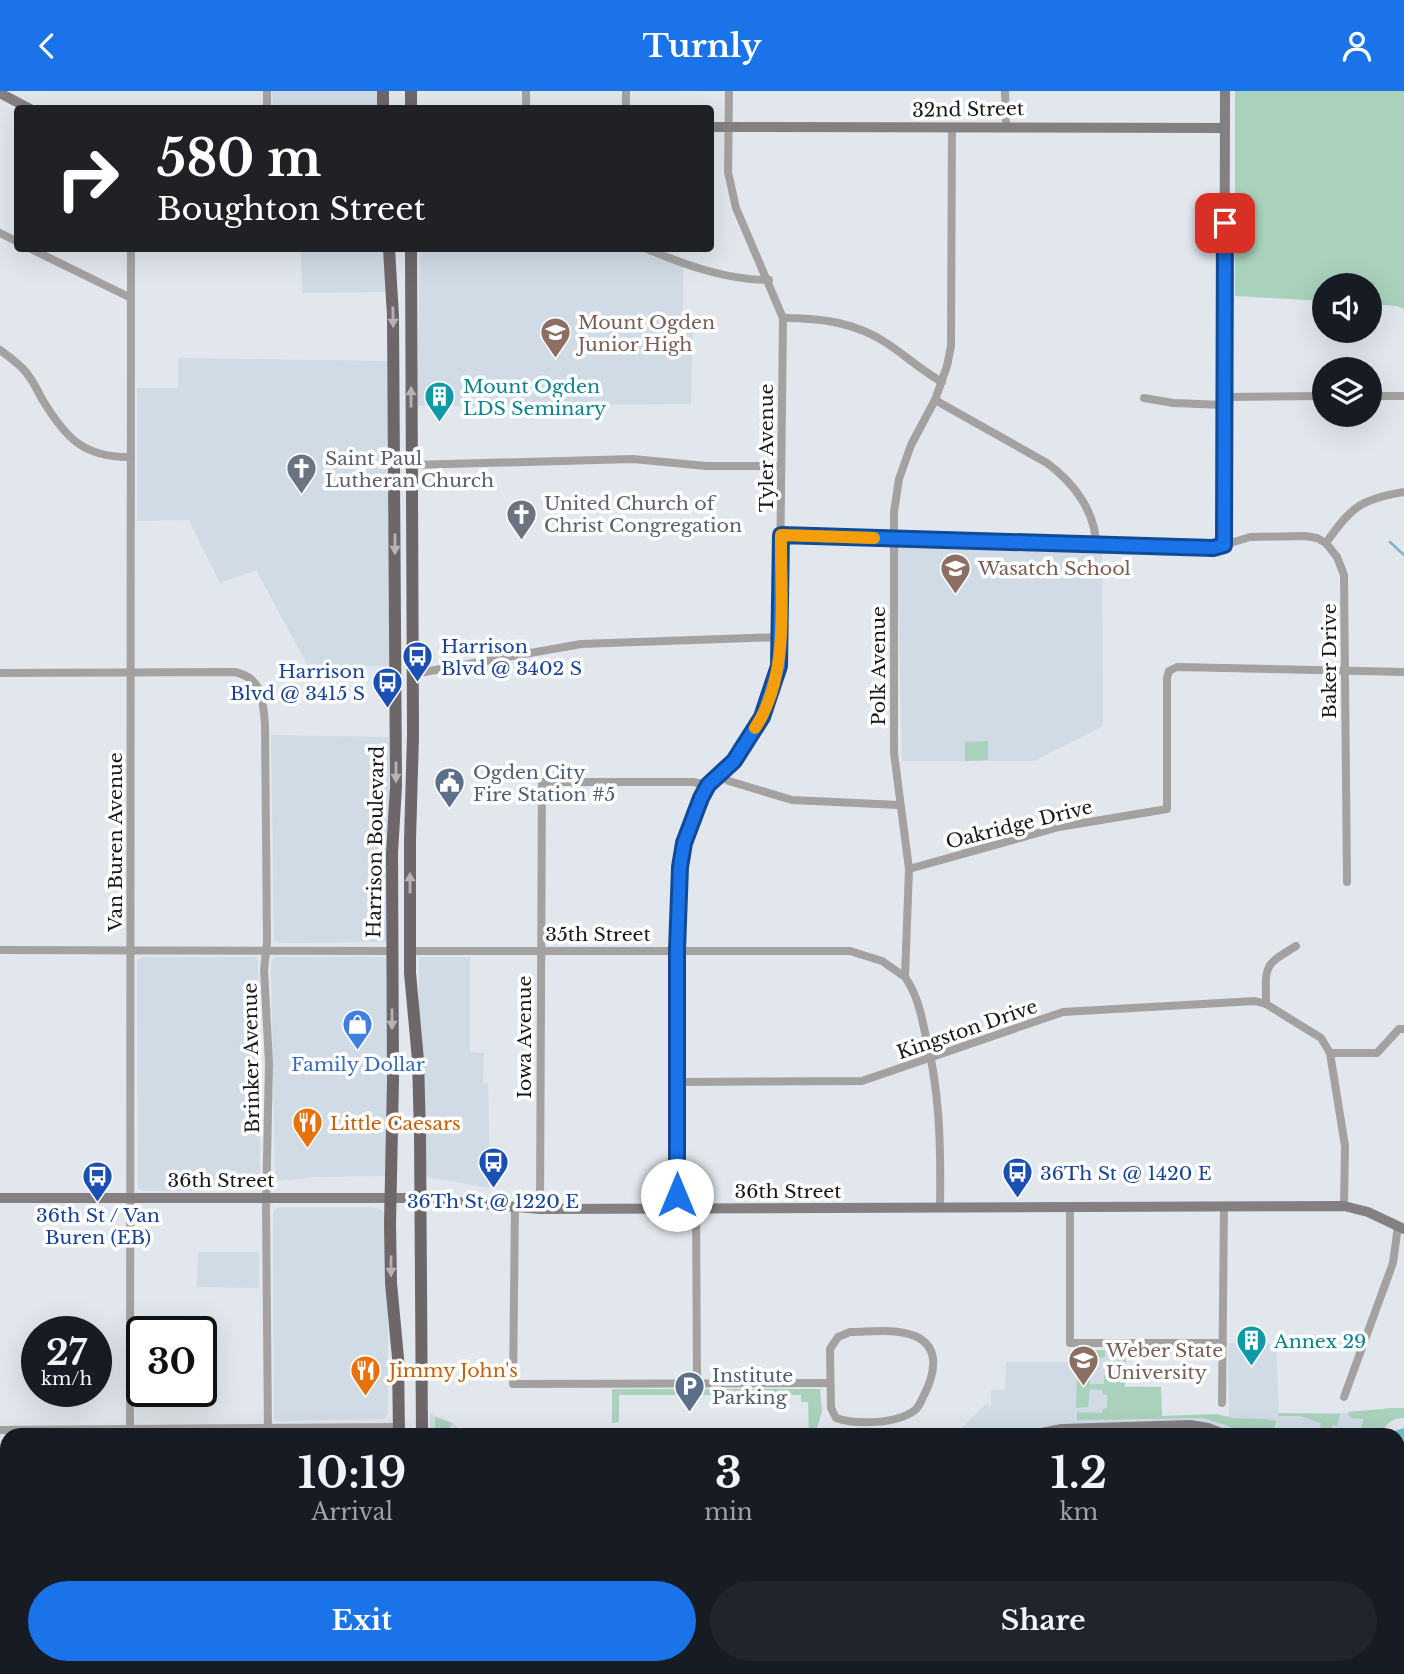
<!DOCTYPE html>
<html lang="en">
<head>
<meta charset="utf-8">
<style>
	:root { --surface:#171b24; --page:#20242c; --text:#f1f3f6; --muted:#9ea1a6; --accent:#1a73e8 }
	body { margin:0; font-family:"Libre Baskerville",serif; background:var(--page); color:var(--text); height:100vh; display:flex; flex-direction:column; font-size:26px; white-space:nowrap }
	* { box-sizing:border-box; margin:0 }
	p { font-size:23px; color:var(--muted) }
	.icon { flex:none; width:38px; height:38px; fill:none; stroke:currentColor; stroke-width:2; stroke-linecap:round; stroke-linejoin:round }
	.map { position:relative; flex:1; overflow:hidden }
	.side { position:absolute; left:0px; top:1337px; width:1405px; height:247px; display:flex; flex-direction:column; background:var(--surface); border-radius:21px 21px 0 0; box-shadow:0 7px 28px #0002 }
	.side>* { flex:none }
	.hud { position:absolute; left:14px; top:14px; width:700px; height:147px; border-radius:7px; box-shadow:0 7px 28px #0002; background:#202124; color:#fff; overflow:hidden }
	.controls { position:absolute; left:1312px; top:182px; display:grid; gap:14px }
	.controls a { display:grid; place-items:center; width:70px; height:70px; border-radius:50%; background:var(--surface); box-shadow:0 7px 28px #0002; font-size:35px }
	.speed { position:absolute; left:21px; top:1225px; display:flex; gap:14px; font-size:35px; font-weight:700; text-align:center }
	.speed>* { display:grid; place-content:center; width:91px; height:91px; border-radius:50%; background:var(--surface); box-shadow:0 7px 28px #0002; line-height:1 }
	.speed small { font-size:18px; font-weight:400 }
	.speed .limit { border:4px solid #111; border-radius:10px; background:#fff; color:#111 }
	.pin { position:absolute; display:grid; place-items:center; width:60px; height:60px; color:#fff; margin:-30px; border-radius:14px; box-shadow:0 4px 10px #0006 }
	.me { position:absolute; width:77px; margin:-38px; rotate:0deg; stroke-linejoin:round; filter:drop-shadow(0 0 5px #0008) }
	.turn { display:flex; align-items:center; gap:24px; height:147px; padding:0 28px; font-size:32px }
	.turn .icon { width:91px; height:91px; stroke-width:2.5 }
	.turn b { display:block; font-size:49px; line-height:60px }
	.eta { display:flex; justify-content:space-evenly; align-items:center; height:119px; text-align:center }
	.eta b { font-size:42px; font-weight:800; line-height:49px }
	.action { display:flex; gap:14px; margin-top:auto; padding:14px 28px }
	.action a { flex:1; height:80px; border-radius:42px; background:var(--accent); color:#fff; font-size:28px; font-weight:800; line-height:80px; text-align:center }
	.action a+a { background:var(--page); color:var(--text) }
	header { display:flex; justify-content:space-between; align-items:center; height:91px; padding:0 28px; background:var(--accent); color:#fff; font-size:32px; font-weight:800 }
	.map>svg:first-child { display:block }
</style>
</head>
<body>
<header><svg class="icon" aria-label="back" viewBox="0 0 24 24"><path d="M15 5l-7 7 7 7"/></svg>Turnly<svg class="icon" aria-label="person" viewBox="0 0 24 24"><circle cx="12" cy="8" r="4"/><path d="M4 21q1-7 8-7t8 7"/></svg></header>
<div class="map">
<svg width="1404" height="1583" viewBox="0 0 1404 1583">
	<rect width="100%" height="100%" fill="#e1e7ec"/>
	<g fill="#d0dbe6">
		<polygon points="272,0 389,0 389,17 273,17"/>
		<polygon points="301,158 389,158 389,201 302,202"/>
		<polygon points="420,158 637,158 667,171 683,175 683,230 693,230 691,313 417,315"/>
		<polygon points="178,267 389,270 389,575 308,575 256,479 220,492 189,429 137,430 137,297 178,297"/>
		<polygon points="897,455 1102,461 1103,635 1034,670 902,670"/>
		<polygon points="271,644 389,646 389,848 386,851 280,852 274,849"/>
		<polygon points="142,866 255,866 258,869 260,1087 257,1092 194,1100 142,1100 138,1097 137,870"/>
		<polygon points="275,866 383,866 388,869 386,1082 384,1085 317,1086 279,1090 275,1088 271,871"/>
		<polygon points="419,866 470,866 470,961 484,962 483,992 488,992 490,1097 427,1086 422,1080 418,989"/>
		<polygon points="279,1116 369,1116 380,1118 386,1124 388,1132 388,1322 384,1328 278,1330 274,1328 273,1123 274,1119"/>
		<polygon points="198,1161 259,1161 259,1197 197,1196"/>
		<polygon points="1228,1252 1276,1253 1279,1322 1370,1322 1362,1344 955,1344 987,1312 991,1316 991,1299 1005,1299 1006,1271 1076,1271 1078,1260 1125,1259 1125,1295 1161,1296 1162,1325 1229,1325"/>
		<polygon points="430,1322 453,1332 466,1344 430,1344"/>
		<polygon points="1398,1456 1404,1459 1404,1583 430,1583 430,1577 1398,1577"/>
	</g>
	<g fill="#a9d1bb">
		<polygon points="1235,0 1404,0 1404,218 1397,215 1370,213 1370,194 1325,194 1325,210 1235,205"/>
		<polygon points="988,650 988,669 965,670 965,651"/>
		<polygon points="1080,1259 1105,1259 1105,1266 1089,1269 1088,1278 1077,1278 1076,1262"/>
		<polygon points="1115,1259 1126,1259 1125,1296 1161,1296 1162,1325 1216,1323 1232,1327 1266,1328 1276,1330 1273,1344 1244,1344 1226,1334 1204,1327 1077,1329 1077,1321 1102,1322 1103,1318 1107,1317 1107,1304 1103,1303 1102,1299 1090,1298 1088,1316 1076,1317 1077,1280 1090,1279 1090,1293 1104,1293 1104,1284 1107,1284 1107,1281 1112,1283 1113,1270 1118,1270 1117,1261"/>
		<polygon points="612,1298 695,1298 695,1304 619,1304 619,1331 612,1332"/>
		<polygon points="698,1298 820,1298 822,1320 815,1344 809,1344 808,1311 801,1311 801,1304 698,1304"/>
		<path d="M1392,1317H1404V1327C1392,1327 1385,1333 1380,1344H1359L1364,1328L1350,1327L1348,1321Z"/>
		<polygon points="1279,1322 1340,1323 1337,1335 1333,1334 1329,1344 1318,1344 1321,1332 1300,1325 1278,1325"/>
		<polygon points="435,1326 452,1332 449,1338 445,1337 442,1344 435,1344"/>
		<polygon points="438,1577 471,1577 474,1583 438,1583"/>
		<polygon points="509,1577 590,1577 590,1583 511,1583"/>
		<polygon points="638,1577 675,1577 672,1583 638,1583"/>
		<polygon points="824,1577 880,1577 877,1583 824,1583"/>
		<polygon points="1177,1577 1204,1577 1210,1583 1175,1583"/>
		<polygon points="1211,1577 1284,1577 1280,1583 1220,1583 1219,1580 1214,1581"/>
	</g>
	<polygon fill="#7bb9c9" points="1404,1337 1404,1430 1398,1428 1398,1344 1392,1344 1394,1340"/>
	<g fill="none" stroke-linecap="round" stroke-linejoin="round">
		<polyline stroke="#7bb9c9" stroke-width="2.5" points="1390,451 1404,464"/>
		<g stroke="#a4a1a1" stroke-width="8">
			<polyline points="267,0 267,18"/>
			<polyline points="526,0 526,18"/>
			<polyline points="1005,0 1006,35"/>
			<polyline points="626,18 626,0"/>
			<polyline points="0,142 18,151"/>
			<polyline points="31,158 131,207"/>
			<path d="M647,158C685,174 727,189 769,189"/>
			<path d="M783,227C820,227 856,231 888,253C906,265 922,280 942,291"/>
			<path d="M0,259C9,266 18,272 25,280C32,288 37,298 42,308C65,346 83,367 131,366"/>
			<polyline points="1370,305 1404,305"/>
			<polyline points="1225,306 1325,305"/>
			<polyline points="1144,307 1173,312 1225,314"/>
			<path d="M935,309L1047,372C1074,392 1096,421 1096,455"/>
			<polyline points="411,374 633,368 706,375 781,375"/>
			<polyline points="781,444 1214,457 1250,446 1305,445 1317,447 1326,452 1337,466 1344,484 1347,791"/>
			<path d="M1326,452C1351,416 1361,408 1404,401"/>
			<path d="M0,582L235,581C263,587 263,609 265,634L267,851L264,879L269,972L266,1117L268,1344"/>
			<polyline points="413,583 581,553 780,546"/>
			<polyline points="719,684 729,690 792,709 899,714"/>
			<polyline points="909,778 1059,736 1167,718 1167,587 1169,580 1177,576 1404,581"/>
			<polyline points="0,859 392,860"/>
			<polyline points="410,860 850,860 882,870 905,886"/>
			<path d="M1266,913C1266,874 1262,876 1296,855"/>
			<polyline points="1330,962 1377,962 1399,938 1404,938"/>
			<polyline points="678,991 862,990 1063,921 1255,910 1266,913 1321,947 1330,962 1345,1055 1344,1115"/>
			<polyline points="515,1115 513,1293 830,1292"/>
			<polyline points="1070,1116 1070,1252 1223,1252"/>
			<polyline points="677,1117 677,859 679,776 684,752 701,707 708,694 734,670 762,626 779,574 783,227 736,117 728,81 729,0"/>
			<polyline points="696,1117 697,1292"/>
			<path d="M940,1117C941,1054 940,997 924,937C920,918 916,902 905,886L909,778L894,662V421L899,388L911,354L935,309L947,275L951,255L952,37"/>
			<polyline points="540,1118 542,691 693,691 708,694"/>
			<path d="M850,1241C870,1241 895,1237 915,1245C942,1257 934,1285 923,1306C921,1310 919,1316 915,1319C898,1333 856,1334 836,1327L831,1317L830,1258L838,1246Z"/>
			<polyline points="1344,1306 1393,1172 1398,1135"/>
			<polyline points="1222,1312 1224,1116"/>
			<polyline points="0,1339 399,1336"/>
			<polyline points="130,1344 131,158"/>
			<polyline points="132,1577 132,1583"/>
		</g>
		<g stroke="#847f80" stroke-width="10">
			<polyline points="0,2 30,18"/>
			<polyline points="710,36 1225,37"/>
			<polyline points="1224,455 1225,0"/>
			<polyline points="0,1107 408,1107 540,1118 1344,1115 1368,1121 1404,1138"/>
			<polyline points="1031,1344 1062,1338 1190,1334 1208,1337 1226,1344"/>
			<polyline points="1398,1465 1404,1468"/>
			<polyline points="485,1577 487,1583"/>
		</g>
		<g stroke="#6d6769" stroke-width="12">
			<polyline points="411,0 411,18"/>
			<polyline points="383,18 383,0"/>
			<polyline points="389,158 393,225 396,695 392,762 393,989 390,1133 391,1192 398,1267 399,1344"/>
			<polyline points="411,158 413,644 410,749 410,882 418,969 420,1044 422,1344"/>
			<polyline points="414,1583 414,1577"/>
		</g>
	</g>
	<defs><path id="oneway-solid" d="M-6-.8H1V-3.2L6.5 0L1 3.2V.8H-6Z" transform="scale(1.75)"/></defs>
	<g fill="#b6b3b4">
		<use href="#oneway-solid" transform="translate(393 226) rotate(89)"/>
		<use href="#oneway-solid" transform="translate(411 306) rotate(-90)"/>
		<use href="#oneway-solid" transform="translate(395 453) rotate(90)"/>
		<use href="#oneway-solid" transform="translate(396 681) rotate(90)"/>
		<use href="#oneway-solid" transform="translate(410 792) rotate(-90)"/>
		<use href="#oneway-solid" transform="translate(392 928) rotate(90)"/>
		<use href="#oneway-solid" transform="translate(391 1175) rotate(90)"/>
	</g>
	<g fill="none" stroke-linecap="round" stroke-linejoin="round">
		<defs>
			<polyline id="route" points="677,1104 677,859 680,776 684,752 701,707 708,694 734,670 762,626 779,575 781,444 1213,457 1224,454 1225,132"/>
		</defs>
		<use href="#route" stroke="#114b97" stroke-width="18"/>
		<use href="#route" stroke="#1a73e8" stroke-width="12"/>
		<path stroke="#f59e0b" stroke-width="12" d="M755,637C791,582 780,506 781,444L874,447"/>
	</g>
	<defs>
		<symbol id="school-pin" viewBox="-11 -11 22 30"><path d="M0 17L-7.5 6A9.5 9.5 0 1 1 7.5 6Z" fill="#8d6e63" stroke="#fff"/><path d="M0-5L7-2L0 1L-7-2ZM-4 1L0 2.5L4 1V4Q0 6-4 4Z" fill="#fff"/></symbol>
		<symbol id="building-pin" viewBox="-11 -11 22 30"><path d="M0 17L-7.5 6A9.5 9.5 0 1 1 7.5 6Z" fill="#0f9aa8" stroke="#fff"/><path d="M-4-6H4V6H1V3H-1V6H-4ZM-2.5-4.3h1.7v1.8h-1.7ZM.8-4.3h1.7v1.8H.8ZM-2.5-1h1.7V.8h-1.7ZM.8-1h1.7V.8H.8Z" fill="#fff"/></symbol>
		<symbol id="church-pin" viewBox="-11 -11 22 30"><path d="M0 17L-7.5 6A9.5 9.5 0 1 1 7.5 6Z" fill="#6b7280" stroke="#fff"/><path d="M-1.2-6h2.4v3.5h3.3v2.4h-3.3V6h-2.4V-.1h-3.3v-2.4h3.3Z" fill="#fff"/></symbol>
		<symbol id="bus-pin" viewBox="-11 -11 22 30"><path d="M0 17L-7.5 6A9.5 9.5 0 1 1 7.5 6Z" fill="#1a4fb4" stroke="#fff"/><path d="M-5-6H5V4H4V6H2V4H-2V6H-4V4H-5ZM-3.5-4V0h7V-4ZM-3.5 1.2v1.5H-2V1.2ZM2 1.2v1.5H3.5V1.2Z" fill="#fff"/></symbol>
		<symbol id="civic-pin" viewBox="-11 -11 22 30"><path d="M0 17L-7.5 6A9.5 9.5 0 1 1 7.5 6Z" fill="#5c6f8a" stroke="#fff"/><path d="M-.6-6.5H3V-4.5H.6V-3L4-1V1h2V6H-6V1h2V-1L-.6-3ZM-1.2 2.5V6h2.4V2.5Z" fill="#fff"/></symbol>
		<symbol id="shop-pin" viewBox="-11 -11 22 30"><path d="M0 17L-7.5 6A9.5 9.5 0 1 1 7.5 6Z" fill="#3f7fe0" stroke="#fff"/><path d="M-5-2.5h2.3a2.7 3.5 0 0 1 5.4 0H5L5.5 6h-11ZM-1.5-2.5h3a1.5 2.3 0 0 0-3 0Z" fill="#fff"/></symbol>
		<symbol id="restaurant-pin" viewBox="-11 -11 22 30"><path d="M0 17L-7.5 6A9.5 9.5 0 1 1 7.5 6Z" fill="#e8710a" stroke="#fff"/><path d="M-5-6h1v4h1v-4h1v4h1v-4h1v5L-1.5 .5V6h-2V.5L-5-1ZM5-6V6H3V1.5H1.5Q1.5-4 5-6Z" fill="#fff"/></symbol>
		<symbol id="university-pin" viewBox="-11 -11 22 30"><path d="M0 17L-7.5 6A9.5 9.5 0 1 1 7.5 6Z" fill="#8d6e63" stroke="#fff"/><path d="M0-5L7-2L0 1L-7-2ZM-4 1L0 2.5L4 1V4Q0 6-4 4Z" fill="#fff"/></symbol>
		<symbol id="parking-pin" viewBox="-11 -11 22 30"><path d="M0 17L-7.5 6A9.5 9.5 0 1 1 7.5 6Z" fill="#5c6f8a" stroke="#fff"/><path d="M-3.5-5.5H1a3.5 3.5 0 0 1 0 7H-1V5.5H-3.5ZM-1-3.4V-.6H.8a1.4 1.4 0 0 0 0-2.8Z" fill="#fff"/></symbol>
	</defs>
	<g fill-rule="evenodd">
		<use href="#school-pin" x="538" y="224" width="35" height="47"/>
		<use href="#building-pin" x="422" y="288" width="35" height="47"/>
		<use href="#church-pin" x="284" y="360" width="35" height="47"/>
		<use href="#church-pin" x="504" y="406" width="35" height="47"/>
		<use href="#school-pin" x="938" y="460" width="35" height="47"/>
		<use href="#bus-pin" x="400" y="548" width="35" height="47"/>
		<use href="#bus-pin" x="370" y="574" width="35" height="47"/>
		<use href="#civic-pin" x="432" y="674" width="35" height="47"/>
		<use href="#shop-pin" x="340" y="916" width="35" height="47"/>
		<use href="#restaurant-pin" x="290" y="1014" width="35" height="47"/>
		<use href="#bus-pin" x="476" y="1054" width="35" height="47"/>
		<use href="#bus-pin" x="1000" y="1064" width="35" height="47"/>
		<use href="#bus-pin" x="80" y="1068" width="35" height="47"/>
		<use href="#building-pin" x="1234" y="1232" width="35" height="47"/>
		<use href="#university-pin" x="1066" y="1252" width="35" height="47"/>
		<use href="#restaurant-pin" x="348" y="1262" width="35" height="47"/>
		<use href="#parking-pin" x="672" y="1278" width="35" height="47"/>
	</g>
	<g text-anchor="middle" stroke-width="7" stroke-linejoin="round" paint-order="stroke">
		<g font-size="19" fill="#161819" stroke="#fff">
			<text transform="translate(968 18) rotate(-1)" y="7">32nd Street</text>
			<text transform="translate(766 357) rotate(-90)" y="7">Tyler Avenue</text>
			<text transform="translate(1329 570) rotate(-90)" y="7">Baker Drive</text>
			<text transform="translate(878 575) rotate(-90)" y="7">Polk Avenue</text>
			<text transform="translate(1019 733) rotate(-14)" y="7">Oakridge Drive</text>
			<text transform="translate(115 751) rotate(-90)" y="7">Van Buren Avenue</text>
			<text transform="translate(375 751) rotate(-89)" y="7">Harrison Boulevard</text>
			<text x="598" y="850">35th Street</text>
			<text transform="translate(967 938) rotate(-19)" y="7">Kingston Drive</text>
			<text transform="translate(524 946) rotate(-90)" y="7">Iowa Avenue</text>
			<text transform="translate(251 967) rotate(-91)" y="7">Brinker Avenue</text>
			<text x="221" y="1096">36th Street</text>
			<text x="788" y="1107">36th Street</text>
		</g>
		<g font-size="19" fill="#785e54" stroke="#fff" text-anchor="start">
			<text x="578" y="238">Mount Ogden<tspan x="578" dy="22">Junior High</tspan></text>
			<text x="978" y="484">Wasatch School</text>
			<text x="1106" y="1266">Weber State<tspan x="1106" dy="22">University</tspan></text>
		</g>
		<g font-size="19" fill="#0d838f" stroke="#fff" text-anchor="start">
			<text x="463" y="302">Mount Ogden<tspan x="463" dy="22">LDS Seminary</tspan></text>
			<text x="1274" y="1257">Annex 29</text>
		</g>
		<g font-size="19" fill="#5b616d" stroke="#fff" text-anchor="start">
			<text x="325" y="374">Saint Paul<tspan x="325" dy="22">Lutheran Church</tspan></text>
			<text x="544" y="419">United Church of<tspan x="544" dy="22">Christ Congregation</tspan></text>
		</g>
		<g font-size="19" fill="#164399" stroke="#fff" text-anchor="start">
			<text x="441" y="562">Harrison<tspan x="441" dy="22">Blvd @ 3402 S</tspan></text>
			<text x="365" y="587" text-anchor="end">Harrison<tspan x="365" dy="22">Blvd @ 3415 S</tspan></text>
			<text x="1040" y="1089">36Th St @ 1420 E</text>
			<text x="493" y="1117" text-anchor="middle">36Th St @ 1220 E</text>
			<text x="98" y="1131" text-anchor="middle">36th St / Van<tspan x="98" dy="22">Buren (EB)</tspan></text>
		</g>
		<g font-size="19" fill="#4e5e75" stroke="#fff" text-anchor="start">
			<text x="473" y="688">Ogden City<tspan x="473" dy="22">Fire Station #5</tspan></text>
			<text x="712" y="1291">Institute<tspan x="712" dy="22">Parking</tspan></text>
		</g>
		<g font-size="19" fill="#366cbe" stroke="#fff">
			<text x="358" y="980">Family Dollar</text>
		</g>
		<g font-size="19" fill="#c56008" stroke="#fff" text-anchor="start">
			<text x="330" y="1039">Little Caesars</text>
			<text x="389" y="1286">Jimmy John's</text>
		</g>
	</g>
</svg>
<div class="controls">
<a><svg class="icon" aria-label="sound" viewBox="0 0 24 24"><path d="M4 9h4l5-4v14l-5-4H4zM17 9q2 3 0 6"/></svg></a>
<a><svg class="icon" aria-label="layers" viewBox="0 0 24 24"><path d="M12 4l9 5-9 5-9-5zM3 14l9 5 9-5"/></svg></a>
</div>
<div class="speed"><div>27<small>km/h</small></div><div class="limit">30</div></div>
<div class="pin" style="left:1225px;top:132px;background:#d93025"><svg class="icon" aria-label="arrive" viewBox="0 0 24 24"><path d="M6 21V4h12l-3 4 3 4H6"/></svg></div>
<svg class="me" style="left:677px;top:1104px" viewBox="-20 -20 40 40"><circle r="19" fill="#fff"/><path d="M0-13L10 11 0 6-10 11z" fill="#1a73e8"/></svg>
<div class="hud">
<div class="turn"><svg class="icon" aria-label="right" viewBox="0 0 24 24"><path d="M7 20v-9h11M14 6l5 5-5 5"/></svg><div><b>580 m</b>Boughton Street</div></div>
</div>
<section class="side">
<div class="eta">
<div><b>10:19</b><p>Arrival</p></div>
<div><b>3</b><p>min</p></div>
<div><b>1.2</b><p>km</p></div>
</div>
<div class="action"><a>Exit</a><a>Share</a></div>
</section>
</div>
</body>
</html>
